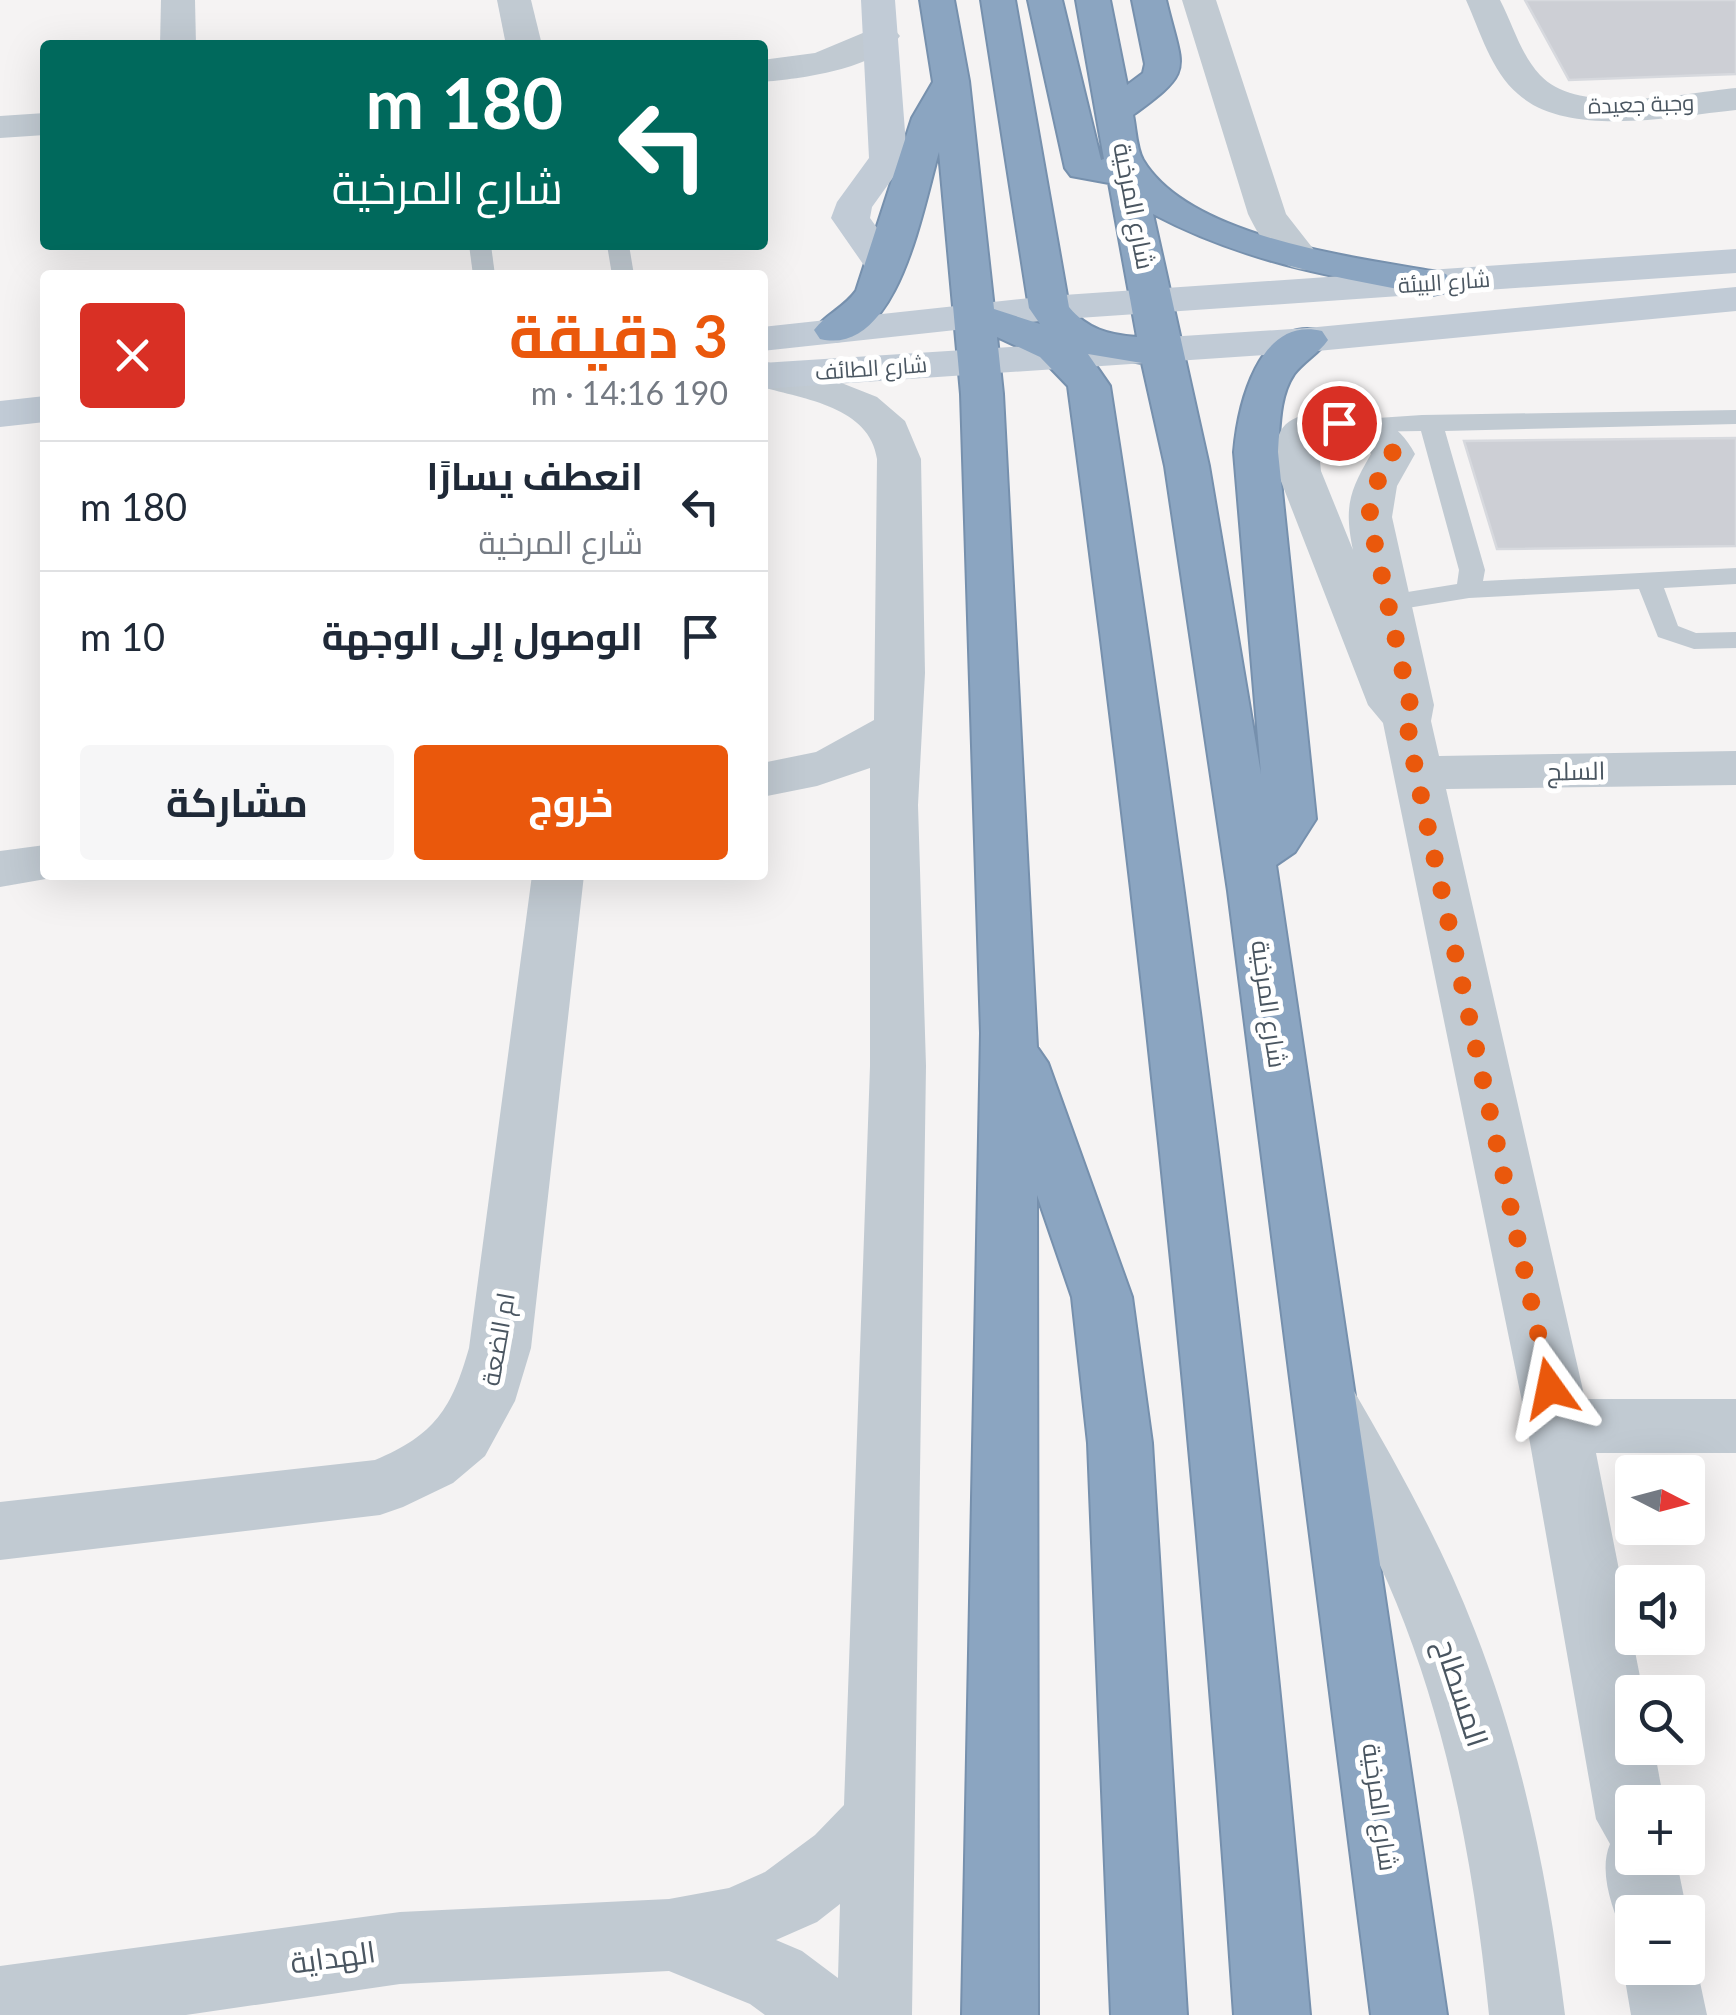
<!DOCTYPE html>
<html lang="ar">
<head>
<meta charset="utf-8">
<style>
	:root { --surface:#fff; --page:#f6f6f7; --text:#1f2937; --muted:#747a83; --line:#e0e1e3; --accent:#ea580c }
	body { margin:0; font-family:Lato,Cairo,sans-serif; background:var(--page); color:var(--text); direction:rtl; height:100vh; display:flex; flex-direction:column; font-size:38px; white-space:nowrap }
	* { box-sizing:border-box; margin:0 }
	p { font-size:32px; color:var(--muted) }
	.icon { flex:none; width:55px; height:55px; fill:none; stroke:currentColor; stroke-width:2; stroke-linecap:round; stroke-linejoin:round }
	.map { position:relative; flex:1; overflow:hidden; direction:ltr }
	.details { position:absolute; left:40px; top:270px; width:728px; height:610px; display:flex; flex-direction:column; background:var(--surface); border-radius:10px; box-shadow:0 10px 40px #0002; direction:rtl }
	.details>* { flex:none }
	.guide { position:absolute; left:40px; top:40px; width:728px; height:210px; border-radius:10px; box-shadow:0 10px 40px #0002; direction:rtl; background:#00695c; color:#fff; overflow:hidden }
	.needle { width:65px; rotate:96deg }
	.fabs { position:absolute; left:1615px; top:1455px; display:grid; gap:20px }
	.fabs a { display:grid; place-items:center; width:90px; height:90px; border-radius:10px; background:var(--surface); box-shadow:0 10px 40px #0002; font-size:50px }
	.pin { position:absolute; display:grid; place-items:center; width:85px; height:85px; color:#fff; margin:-42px; border:5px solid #fff; border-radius:50%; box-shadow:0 2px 10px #0007 }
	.me { position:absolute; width:110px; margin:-55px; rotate:348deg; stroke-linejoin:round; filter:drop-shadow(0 0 8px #0008) }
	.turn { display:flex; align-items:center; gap:35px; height:210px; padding:0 40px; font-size:45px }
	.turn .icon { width:130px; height:130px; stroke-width:2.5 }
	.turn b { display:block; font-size:70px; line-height:85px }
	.round { display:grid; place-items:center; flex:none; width:105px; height:105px; border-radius:10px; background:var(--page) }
	.summary { display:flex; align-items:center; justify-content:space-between; height:170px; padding:0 40px }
	h1 { font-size:60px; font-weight:700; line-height:75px; color:var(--accent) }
	.primary-button { display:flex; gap:20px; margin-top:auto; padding:20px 40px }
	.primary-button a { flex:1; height:115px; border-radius:10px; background:var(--accent); color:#fff; font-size:40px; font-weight:700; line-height:115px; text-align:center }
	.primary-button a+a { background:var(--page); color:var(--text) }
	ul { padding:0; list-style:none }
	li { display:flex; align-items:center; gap:30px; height:130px; padding:0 40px; border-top:2px solid var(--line) }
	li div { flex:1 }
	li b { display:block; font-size:38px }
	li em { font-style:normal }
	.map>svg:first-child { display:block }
</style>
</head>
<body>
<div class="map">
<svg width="1736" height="2015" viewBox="0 0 1736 2015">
	<rect width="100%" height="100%" fill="#f5f3f3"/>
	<g fill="#cdcfd5" stroke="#d7d9de" stroke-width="2.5">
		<polygon points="1525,0 1736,0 1736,74 1569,80"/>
		<polygon points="1736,438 1736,546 1497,549 1464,441"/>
	</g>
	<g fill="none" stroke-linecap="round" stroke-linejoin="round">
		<defs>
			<path id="highway" d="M920,0H954L969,81L994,309L1040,324L1029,308L981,0H1015L1069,307C1087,329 1109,335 1137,337L1109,183L1071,176L1065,168L1028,0H1062L1101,160L1104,159L1076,0H1110L1127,85L1143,73L1145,64L1132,0H1166C1183,72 1196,69 1133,115C1136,128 1136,148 1143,160C1189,237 1351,257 1432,271L1446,274L1452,283L1446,292L1432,295C1332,277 1244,262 1153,214L1209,466L1261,774L1234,452C1238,407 1258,315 1322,331L1328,340C1319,353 1304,361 1294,374C1279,396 1280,427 1278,452L1316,819L1295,852L1276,865L1447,2015H1371L1228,891L1165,466L1142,363L1088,354L1110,386C1194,927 1263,1469 1310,2015H1234C1198,1470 1141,928 1068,386L1040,357L997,337L1003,394L1037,1047L1048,1063L1132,1297L1152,1443L1187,2015H1111L1088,1443L1072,1297L1037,1195L1038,2015H962L981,1033L961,394L939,152C923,205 898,358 820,339L814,330C826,314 844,308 856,291L912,118L933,82Z"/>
		</defs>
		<use href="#highway" stroke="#7690ad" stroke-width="4"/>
		<g fill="#c1cad2" fill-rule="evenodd">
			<polygon points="469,245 491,245 495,275 473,275"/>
			<polygon points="607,245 629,245 634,275 612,275"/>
			<polygon points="1736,410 1736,424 1445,431 1485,570 1483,581 1736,568 1736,584 1664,588 1678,626 1696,633 1736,632 1736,648 1694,649 1658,637 1639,589 1469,598 1389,611 1376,603 1389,595 1457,584 1459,570 1421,431 1356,432 1344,425 1348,420 1422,415"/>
		</g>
		<g fill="#c1cad2" fill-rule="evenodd">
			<polygon points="161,0 195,0 196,45 160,45"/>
			<polygon points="497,0 531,0 542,45 506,45"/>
			<path d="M1182,0H1216L1286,214L1322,260L1316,268C1281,277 1262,242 1248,214Z"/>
			<path d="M1466,0H1500C1513,25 1521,55 1540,75C1579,117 1684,93 1736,88V110C1675,116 1568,139 1518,94C1491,71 1480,31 1466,0Z"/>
			<path d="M882,25L894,29L900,36C877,69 800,79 762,82V60L815,53Z"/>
			<polygon points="45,113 45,135 0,138 0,116"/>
			<path d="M767,362L839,382L877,397L905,421L921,459L925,673L918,805L926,1066L912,2015H765L750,2004L669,1971L400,1984L186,2015H0V1966L400,1912L669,1899L729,1888L765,1872L815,1835L844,1805L870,1066V768L817,786L762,797V763L816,752L874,720L877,459C870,407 804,399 762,387V363ZM840,1904L838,1978L802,1951L776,1940L817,1922Z"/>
			<path d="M1333,409C1370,411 1398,421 1415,454L1397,486L1392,517L1434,705L1431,721L1439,756L1736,751V785L1446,789L1585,1399H1736V1453H1596L1643,1692H1632V1748H1654L1664,1802H1632V1858H1676L1687,1912H1632V1941L1624,1937C1613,1910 1598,1872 1610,1844L1596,1819L1527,1426L1383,723L1368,705L1277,471C1273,421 1286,417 1333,409ZM1329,436C1346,434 1362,438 1371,454C1349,492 1344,507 1353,550L1321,471L1318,442Z"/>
			<polygon points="45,845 45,875 63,876 0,887 0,851"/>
			<path d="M532,875H584L531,1348L515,1401L485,1456L453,1483L403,1507L380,1515L0,1560V1502L375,1460C435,1435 452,1408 469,1348Z"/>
			<path d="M1329,1379L1351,1386C1397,1465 1442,1545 1475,1631C1523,1754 1549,1884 1565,2015H1489C1475,1874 1450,1734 1396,1602C1368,1533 1330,1471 1297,1405L1307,1386Z"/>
			<polygon points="1632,1945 1632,1968 1688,1968 1688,1945 1697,1968 1707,2015 1631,2015 1623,1968"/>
		</g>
		<g fill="#c1cbd6" fill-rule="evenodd">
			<polygon points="861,0 895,0 907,158 872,207 870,218 904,266 898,274 884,278 870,274 831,218 837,202 869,158"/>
			<polygon points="1736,249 1736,273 1049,320 762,351 762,327 1049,296"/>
			<polygon points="1736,287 1736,311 1307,352 762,389 762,363 1307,328"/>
			<polygon points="45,396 45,422 0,427 0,401"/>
		</g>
		<use href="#highway" fill="#8ba5c1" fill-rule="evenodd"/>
	</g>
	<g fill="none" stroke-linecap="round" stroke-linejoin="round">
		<path stroke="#ea580c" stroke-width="18" stroke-dasharray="0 32.4" d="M1339,423C1361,426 1386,430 1393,454L1375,486L1369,517L1410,704V715L1406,717L1416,773L1550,1388"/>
	</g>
	<g text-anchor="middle" stroke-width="10" stroke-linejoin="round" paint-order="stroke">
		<g font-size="22" fill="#4a5661" stroke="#fff">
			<text transform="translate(1641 104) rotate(-2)" y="8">وجبة جعيدة</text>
			<text transform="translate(1444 282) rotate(-4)" y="8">شارع البيئة</text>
			<text transform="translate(871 368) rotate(-4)" y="8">شارع الطائف</text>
		</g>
		<g font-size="25" fill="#4a5661" stroke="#fff">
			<text transform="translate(1134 206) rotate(79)" y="9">شارع المرخية</text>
			<text transform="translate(1576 771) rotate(-1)" y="9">السلج</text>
			<text transform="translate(1269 1004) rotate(82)" y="9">شارع المرخية</text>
			<text transform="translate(498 1339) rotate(-80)" y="9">ام الضعة</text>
			<text transform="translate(1380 1807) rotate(82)" y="9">شارع المرخية</text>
		</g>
		<g font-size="30" fill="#4a5661" stroke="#fff">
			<text transform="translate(1461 1693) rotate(72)" y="10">المسطاح</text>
			<text transform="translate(333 1958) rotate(-8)" y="10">الهداية</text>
		</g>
	</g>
</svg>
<div class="fabs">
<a><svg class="needle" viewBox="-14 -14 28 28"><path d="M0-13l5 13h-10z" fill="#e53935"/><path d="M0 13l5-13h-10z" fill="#747a83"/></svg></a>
<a><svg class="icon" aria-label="sound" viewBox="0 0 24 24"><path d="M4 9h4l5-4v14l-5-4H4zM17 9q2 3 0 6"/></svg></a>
<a><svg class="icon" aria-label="search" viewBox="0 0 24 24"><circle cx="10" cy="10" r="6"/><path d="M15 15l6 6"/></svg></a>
<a>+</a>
<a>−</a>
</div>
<div class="pin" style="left:1339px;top:423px;background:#d93025"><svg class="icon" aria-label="arrive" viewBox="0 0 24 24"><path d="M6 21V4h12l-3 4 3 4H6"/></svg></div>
<svg class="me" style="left:1550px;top:1388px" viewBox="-20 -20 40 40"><path d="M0-17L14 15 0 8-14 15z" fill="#ea580c" stroke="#fff" stroke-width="4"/></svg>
<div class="guide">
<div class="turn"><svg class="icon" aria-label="left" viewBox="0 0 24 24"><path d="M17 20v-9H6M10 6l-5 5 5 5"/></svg><div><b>180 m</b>شارع المرخية</div></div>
</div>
<section class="details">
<div class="summary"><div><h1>3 دقيقة</h1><p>190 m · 14:16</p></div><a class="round" style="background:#d93025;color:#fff"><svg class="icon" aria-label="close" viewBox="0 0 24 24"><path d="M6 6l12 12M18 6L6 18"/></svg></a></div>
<ul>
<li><svg class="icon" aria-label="left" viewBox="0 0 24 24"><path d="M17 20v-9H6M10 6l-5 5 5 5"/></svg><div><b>انعطف يسارًا</b><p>شارع المرخية</p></div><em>180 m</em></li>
<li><svg class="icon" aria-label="arrive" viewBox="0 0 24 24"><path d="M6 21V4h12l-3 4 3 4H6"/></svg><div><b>الوصول إلى الوجهة</b></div><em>10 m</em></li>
</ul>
<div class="primary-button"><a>خروج</a><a>مشاركة</a></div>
</section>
</div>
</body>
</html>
